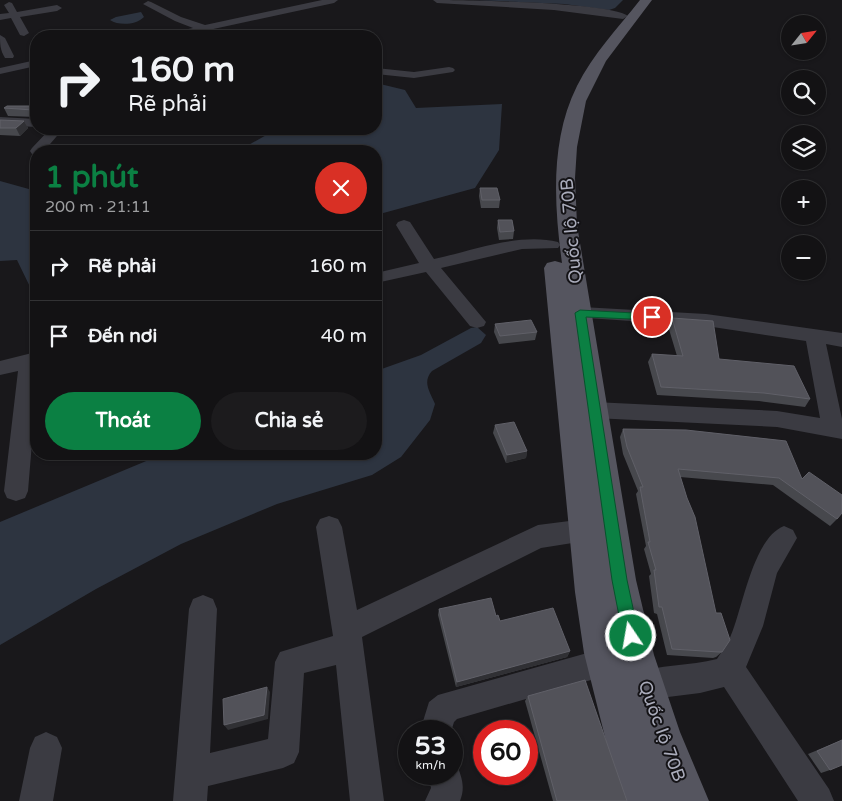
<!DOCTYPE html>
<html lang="vi">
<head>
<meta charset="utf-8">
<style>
	:root { --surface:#131214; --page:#1c1b1d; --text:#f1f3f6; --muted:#9d9ea0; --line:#323234; --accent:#0b8043 }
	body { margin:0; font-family:"Varela Round",sans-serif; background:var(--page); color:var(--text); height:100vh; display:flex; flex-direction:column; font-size:19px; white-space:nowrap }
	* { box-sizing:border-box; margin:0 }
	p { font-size:16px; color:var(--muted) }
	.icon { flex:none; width:28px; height:28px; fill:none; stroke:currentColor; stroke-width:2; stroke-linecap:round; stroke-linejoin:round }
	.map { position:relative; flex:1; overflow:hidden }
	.drawer { position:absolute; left:30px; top:145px; width:352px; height:315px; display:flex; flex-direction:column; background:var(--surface); border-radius:20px; box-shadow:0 1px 4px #0004,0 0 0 1px var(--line) }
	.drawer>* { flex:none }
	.banner { position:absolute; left:30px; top:30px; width:352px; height:105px; border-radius:20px; box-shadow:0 1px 4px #0004,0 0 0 1px var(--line); background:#131214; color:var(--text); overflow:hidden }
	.needle { width:32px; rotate:60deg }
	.fabs { position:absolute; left:781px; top:15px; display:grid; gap:10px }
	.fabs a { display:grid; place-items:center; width:45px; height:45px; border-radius:50%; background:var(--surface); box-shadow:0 1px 4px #0004,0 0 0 1px var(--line); font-size:25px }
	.speed { position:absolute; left:398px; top:720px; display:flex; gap:10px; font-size:25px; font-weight:700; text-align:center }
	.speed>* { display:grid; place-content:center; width:65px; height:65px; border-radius:50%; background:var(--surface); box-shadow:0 1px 4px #0004,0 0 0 1px var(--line); line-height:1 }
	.speed small { font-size:12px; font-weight:400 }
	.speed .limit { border:8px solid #d22; background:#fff; color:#111 }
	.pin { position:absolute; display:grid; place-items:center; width:42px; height:42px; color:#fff; margin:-21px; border:2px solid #fff; border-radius:50%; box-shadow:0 1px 5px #0007 }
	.me { position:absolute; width:55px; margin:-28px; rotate:348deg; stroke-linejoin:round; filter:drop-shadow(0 0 4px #0008) }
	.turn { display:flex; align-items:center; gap:18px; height:105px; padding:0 15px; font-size:22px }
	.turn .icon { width:65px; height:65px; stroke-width:2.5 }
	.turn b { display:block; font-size:35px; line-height:42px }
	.round { display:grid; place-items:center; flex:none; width:52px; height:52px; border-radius:26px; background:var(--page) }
	.headline { display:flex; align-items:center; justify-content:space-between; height:85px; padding:0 15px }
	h1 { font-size:30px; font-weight:700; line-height:38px; color:var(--accent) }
	.cta { display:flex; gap:10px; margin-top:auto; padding:10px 15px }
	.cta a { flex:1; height:58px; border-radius:30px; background:var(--accent); color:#fff; font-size:20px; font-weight:700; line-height:58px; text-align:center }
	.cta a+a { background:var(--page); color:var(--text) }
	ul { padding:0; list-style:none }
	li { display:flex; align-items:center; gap:15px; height:70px; padding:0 15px; border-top:1px solid var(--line) }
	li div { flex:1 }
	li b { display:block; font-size:19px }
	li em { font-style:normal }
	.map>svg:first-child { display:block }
</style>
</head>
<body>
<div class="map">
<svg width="842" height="801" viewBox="0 0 842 801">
	<rect width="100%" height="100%" fill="#19181b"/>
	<g fill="#2d3440">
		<polygon points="474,0 623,0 615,8 609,10 564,4"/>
		<path d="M141,12L144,17C136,25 119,26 110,20L116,17Z"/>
		<polygon points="376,83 405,90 416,108 502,104 499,150 475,188 376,215 376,151 238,151 277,129 376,129"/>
		<polygon points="0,181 36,191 36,292 33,293 17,260 0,261"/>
		<path d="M477,327L486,335L481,343L432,371C422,382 430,392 435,404L430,420L401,457L372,475L277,504L181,544L96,589L0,645V522L163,454H376V371L421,355L471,328Z"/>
	</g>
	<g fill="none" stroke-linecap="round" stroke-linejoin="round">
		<g fill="#3b3b42" fill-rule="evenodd">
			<polygon points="322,0 338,0 334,3 181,36 163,36 164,34 193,28 175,21 143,4 148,1 151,2 181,17 205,25"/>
			<path d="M433,0C462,0 611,2 628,16L623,19L554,10L437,3Z"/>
			<polygon points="9,2 12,3 17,12 57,5 62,8 57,11 20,17 29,33 24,36 20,35 11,18 0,20 0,14 9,13 4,5"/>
			<path d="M0,35L5,38L14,56L13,58H5C0,50 0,44 0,35Z"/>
			<polygon points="36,60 36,66 0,74 0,68"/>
			<polygon points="449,67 453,68 455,70 453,72 414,78 376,74 376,68 414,72"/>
			<polygon points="0,117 36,119 36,127 0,125"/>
			<polygon points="50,129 63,129 44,151 36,151 36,155 32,154 30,151 32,148"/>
			<path d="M404,220L410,222L434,259C471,251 520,232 558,242L560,245L558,248L522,249L441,268L486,322L484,326L477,328L470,326L426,272L376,283V273L419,263L396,225L398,222Z"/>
			<polygon points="564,306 706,314 842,333 842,347 826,344 842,419 842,439 777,427 594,418 586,416 583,410 586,404 594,402 777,411 820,418 806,341 706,326 557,316 555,312 557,308"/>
			<polygon points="36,352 36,394 28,491 25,498 16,501 7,498 4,491 18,371 0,375 0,361"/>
			<polygon points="329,516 338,519 342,527 357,610 538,525 585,519 594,522 598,530 594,538 585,541 541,548 362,637 384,801 350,801 336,665 304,673 299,752 294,763 283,768 208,786 207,801 173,801 189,609 193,599 203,595 213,599 217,609 210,753 268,739 275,662 280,652 333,636 316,527 320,519"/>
			<path d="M784,526L793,530L797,538L777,573L763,626L746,667L829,789L834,801H798L724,687L700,693L644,700L633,696L629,685L633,674C659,664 690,666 717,659C722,651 728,644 731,635C743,607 753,538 784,526Z"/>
			<polygon points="605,648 615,653 620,663 615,673 457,719 454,722 451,732 420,731 429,702 438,695"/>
			<polygon points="46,732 57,737 62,748 53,801 19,801 30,748 35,737"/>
			<path d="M451,761L456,762C461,776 466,786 460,801H425L431,788L428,774H451Z"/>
		</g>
		<path fill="#55555f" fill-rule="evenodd" d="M640,0H652L606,61L586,101L577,147L575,178L577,225L636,580L654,655L680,732L709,801H626L608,749L584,653L575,592L544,268L547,263L555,261L562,263C554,205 550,140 577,86C593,54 618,28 640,0Z"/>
	</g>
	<g fill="#47484d">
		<polygon points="36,106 36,117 8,116 4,108"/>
		<polygon points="0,120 24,121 28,128 20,136 0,135"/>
		<polygon points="480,188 500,200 499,208 481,208 479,196"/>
		<polygon points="498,220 514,231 513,239 499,240 497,228"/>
		<polygon points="672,318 719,359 810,399 805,407 759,401 657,395 648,362 652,354 677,356 668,326"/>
		<polygon points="495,324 537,332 535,340 499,344 494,332"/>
		<polygon points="495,425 527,451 526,458 506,463 493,433"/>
		<polygon points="623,429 802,479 837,519 830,526 773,485 680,477 722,652 716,657 713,658 667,655 657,614 654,613 649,576 651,574 644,549 646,546 636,494 638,491 623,454 620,437"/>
		<polygon points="439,609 496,616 500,621 570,651 567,657 456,687 438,615"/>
		<polygon points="528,696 627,801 553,801 525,701"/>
		<polygon points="842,740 830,770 821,773 808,754"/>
	</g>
	<g fill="#303034">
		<polygon points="24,121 28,128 20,136 16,128"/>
		<polygon points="36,401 36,409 31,402"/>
		<polygon points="527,451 526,458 506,463 507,455"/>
		<polygon points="570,651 567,657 456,687 457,682"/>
		<polygon points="267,687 270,692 268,719 228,730 224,725"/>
	</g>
	<g fill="#525259" stroke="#606068">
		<polygon points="7,106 36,106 36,111 34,112 33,110 4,108"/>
		<polygon points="0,120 24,121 16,128 0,128"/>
		<polygon points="480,188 497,188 500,200 482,200"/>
		<polygon points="498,220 512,220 514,231 500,232"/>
		<polygon points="672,318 713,321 719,359 794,366 810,399 764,393 661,387 652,354 683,356"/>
		<polygon points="531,320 537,332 500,336 495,324"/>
		<polygon points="36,324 36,401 31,402 32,344 30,342 32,325"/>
		<polygon points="514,422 527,451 507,455 495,425"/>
		<polygon points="623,429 686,430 786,441 802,479 809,472 842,495 842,513 837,519 779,478 678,469 687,498 695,517 716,613 721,613 730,640 722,652 719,652 672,649 662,607 659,607 654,570 656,570 648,542 650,542 640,487 643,487 627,447"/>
		<polygon points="491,598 496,616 498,615 500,621 553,608 570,651 457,682 439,609"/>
		<polygon points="585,680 627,801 557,801 528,696"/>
		<polygon points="267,687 264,715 224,725 223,699"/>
		<polygon points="842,740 842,765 830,770 817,751"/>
	</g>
	<polygon fill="#0b8043" stroke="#07532c" points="580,310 652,314 657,317 652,320 586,317 627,580 639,636 637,642 631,644 626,642 623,636 612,580 575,313"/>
	<g text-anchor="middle" stroke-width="4" stroke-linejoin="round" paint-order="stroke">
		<g font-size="18" fill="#aaacbb" stroke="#141316">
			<text transform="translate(571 231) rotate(-95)" y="6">Quốc lộ 70B</text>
			<text transform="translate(662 731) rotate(70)" y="6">Quốc lộ 70B</text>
		</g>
	</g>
</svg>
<div class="fabs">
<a><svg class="needle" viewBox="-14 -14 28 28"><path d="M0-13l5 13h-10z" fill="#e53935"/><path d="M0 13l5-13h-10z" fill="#9d9ea0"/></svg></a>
<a><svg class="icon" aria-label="search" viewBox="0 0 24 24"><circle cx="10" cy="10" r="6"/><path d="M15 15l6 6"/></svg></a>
<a><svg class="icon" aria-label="layers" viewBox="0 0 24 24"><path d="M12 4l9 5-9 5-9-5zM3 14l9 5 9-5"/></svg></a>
<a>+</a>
<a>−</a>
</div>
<div class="speed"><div>53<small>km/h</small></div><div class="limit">60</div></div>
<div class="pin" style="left:652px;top:317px;background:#d93025"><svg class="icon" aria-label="arrive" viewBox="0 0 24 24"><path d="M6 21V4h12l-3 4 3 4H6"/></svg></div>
<svg class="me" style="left:631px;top:636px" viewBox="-20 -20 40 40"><circle r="17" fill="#0b8043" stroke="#fff" stroke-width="3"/><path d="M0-11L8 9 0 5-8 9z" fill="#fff"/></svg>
<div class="banner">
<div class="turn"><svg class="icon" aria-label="right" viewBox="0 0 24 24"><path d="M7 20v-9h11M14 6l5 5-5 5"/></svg><div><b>160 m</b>Rẽ phải</div></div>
</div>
<section class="drawer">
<div class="headline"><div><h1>1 phút</h1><p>200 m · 21:11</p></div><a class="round" style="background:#d93025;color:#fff"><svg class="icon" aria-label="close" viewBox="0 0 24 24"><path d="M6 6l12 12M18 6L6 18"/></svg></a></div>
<ul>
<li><svg class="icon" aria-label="right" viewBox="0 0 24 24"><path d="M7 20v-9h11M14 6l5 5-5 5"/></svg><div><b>Rẽ phải</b></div><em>160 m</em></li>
<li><svg class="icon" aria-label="arrive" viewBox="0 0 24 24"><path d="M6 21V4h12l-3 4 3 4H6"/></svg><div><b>Đến nơi</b></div><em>40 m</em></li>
</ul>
<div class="cta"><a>Thoát</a><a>Chia sẻ</a></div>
</section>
</div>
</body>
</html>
